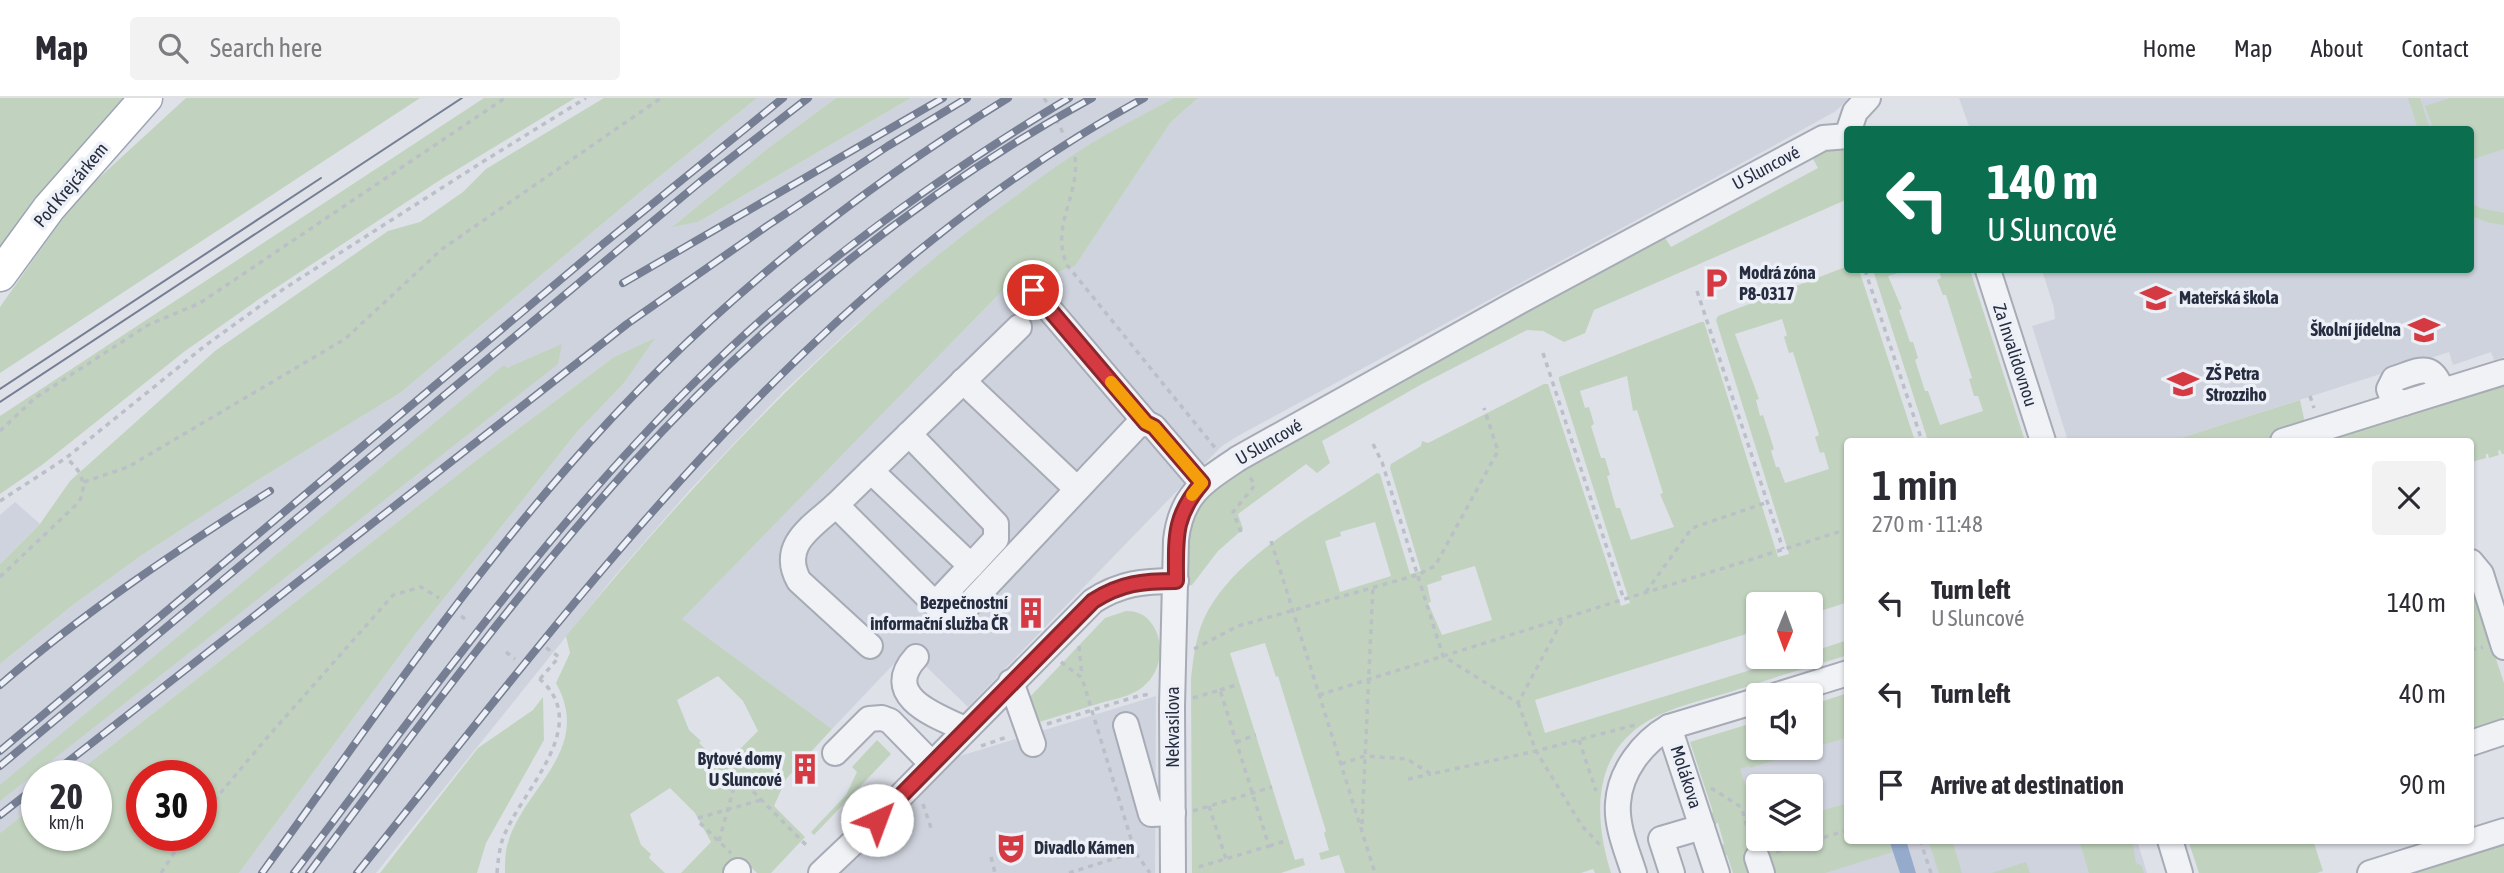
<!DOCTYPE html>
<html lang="en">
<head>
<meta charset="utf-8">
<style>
	:root { --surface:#fff; --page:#f2f2f3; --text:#2b2b33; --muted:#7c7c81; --line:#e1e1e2 }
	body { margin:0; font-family:"Asap Condensed",sans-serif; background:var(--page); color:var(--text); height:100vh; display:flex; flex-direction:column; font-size:26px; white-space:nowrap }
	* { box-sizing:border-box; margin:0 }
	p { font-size:23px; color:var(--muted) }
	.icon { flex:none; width:38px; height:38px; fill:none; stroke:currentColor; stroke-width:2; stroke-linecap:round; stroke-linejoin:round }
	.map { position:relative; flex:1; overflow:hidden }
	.details { position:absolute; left:1844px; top:340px; width:630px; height:406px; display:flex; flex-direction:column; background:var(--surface); border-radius:7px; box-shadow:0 2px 5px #0004 }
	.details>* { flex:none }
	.top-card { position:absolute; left:1844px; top:28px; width:630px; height:147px; border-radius:7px; box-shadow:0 2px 5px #0004; background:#0b6e4f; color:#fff; overflow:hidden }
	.needle { width:46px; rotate:181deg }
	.buttons { position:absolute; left:1746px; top:494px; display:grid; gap:14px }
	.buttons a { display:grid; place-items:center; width:77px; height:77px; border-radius:7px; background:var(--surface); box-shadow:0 2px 5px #0004; font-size:35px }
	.speed { position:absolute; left:21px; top:662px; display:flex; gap:14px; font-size:35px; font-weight:700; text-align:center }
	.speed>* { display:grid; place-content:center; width:91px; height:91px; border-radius:50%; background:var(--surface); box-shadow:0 2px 5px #0004; line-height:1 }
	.speed small { font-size:18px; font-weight:400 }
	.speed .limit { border:10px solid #d22; background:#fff; color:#111 }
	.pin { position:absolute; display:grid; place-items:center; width:60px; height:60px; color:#fff; margin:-30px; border:4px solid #fff; border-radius:50%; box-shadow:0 2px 7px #0007 }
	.me { position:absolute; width:77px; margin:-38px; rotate:43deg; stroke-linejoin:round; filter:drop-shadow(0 0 5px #0008) }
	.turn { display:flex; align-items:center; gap:24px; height:147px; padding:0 28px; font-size:32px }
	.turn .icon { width:91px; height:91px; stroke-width:2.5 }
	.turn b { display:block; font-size:49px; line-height:60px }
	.round { display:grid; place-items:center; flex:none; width:74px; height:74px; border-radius:7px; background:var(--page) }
	.head { display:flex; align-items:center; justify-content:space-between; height:119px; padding:0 28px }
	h1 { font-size:42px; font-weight:600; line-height:52px }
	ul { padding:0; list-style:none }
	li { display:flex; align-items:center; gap:21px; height:91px; padding:0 28px }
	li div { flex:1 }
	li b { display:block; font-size:26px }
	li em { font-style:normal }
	header { display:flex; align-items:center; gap:42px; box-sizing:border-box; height:98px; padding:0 35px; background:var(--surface); border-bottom:2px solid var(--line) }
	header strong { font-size:33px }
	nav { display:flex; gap:38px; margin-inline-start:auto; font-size:24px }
	.search { width:490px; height:63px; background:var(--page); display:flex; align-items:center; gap:18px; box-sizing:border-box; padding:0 24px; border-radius:7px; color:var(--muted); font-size:26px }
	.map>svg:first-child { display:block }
</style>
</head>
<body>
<header>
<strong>Map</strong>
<div class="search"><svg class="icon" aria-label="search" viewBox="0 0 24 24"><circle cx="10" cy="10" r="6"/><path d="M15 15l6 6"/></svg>Search here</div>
<nav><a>Home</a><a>Map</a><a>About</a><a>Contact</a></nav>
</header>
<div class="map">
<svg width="2504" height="775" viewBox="0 0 2504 775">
	<rect width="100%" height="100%" fill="#dee1e8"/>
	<g fill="#cfd3dd" fill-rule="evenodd">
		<polygon points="757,0 836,0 767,51 673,128 698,124 911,0 1174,0 1094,44 1017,97 854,228 783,294 688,394 613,480 376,775 239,775 417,534 577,334 624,285 653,241 614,259 478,361 74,677 37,677 37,706 0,735 0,566 73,507 142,457 261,380 400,295 644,91"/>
		<polygon points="1198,0 1849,0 1836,13 1766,52 1236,339 1222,348 1172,398 968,609 908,551 832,631 681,521 1003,192 1075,168 1171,24"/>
		<polygon points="1959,0 2504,0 2504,259 2494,262 2491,254 2453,267 2449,254 2171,343 2068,343 2032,228 2055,221 2054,210 2042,172 2471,172 2471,32 1970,31"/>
		<polygon points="15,404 40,426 0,466 0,417"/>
		<polygon points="1156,598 1155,775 836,775 947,662"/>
		<path d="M1848,619V742H2137L2147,775H1757L1723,658L1759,649H1811ZM1759,688H1811V740H1759Z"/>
	</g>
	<g fill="#c1d3be" fill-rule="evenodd">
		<polygon points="0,0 130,0 0,154"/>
		<polygon points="186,0 420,0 0,275 0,209 76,101"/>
		<polygon points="484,0 575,0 440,82 262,199 185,253 42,367 0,396 0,318"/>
		<polygon points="604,0 757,0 644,91 400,295 261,380 142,457 73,507 0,566 0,466 40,426 70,383 215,253 388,133 420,124 463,94 486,71"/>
		<polygon points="836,0 911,0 698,124 672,129 767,51"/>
		<path d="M1174,0H1198L1171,24L1075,168L1003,192L682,521L832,631L786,681L774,708L805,739L771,775H757L742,761L727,775H681L711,744L695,715L670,690L630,716L641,747L651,756L649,760L665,775H505C505,766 505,756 507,748C522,690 594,653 556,585L570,555L566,538C690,387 822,245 978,126C1016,98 1054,68 1095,43C1121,28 1148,14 1174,0ZM718,578L743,603L758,633L723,668L699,645L701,643L689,632L677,602Z"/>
		<polygon points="2408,0 2420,0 2430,31 2418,31"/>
		<polygon points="2450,0 2504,0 2504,51 2471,62 2471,32 2433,31 2425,8"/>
		<polygon points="1836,50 1848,52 1848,101 1594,212 1585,235 1564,244 1543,233 1527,232 1422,286 1322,343 1330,365 1317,375 1306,366 1238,416 1243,431 1218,453 1192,487 1188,488 1185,485 1186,435 1195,408 1224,379 1662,135 1671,149 1818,70 1812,59 1816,53"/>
		<polygon points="2471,105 2480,110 2504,115 2504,127 2490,125 2471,118"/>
		<path d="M1848,168V172H1859L1915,343H1848V504L1811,516V506H1759V532L1535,602L1545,635L1796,558H1811V554L1848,542V557C1809,569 1769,581 1730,594C1700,603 1666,610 1640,628C1591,663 1595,724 1611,775H1595L1593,771L1581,775H1345L1339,757L1321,762L1319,755L1329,752L1324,735L1326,733L1278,578L1276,579L1265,545L1230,555L1295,762L1303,760L1305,767L1281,775H1192L1191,581C1193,563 1195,545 1201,528C1226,461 1320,414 1377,375L1380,376L1410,476L1421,473L1390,370L1391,366L1421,348L1422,343L1428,345L1544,286H1548L1621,508L1630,505L1559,282V279L1701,224H1704L1778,459L1789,456L1716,222L1718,218ZM1782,221L1787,237L1784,239L1789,255L1793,254L1819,337L1815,339L1820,355L1824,354L1829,371L1785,385L1779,369H1776L1771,353L1774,351L1763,317L1760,318L1756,302L1759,301L1735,236ZM1627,278L1633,313L1637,312L1663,395L1660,396L1674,429L1631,442L1620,410H1616L1607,378L1610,377L1605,360H1601L1591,328L1594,326L1589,309L1585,310L1580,293ZM1375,424L1391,478L1340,494L1325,443L1341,438L1340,434ZM1475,468L1492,522L1442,537L1428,505L1431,504L1427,487L1442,482L1441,478Z"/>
		<polygon points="1873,172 1908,172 1888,178 1902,211 1899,212 1910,244 1913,244 1918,260 1915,262 1925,293 1928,293 1940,327 1983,313 1978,298 1974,298 1969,281 1972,280 1946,197 1943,197 1937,182 1941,180 1939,172 1970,172 2025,343 1928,343"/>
		<path d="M655,240L624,285L577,334L417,534L239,775H0V735L37,706V737H96V677H74L478,361L614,259ZM142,677H201V737H142Z"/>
		<polygon points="562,246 558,266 0,703 0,687 504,267 507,270"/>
		<polygon points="2504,288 2504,356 2502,356 2500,352 2498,353 2499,357 2489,360 2488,356 2486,356 2486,360 2471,364 2471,343 2322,343"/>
		<path d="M2300,302L2305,325C2273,353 2211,343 2171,343Z"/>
		<polygon points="2471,486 2504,585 2504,618 2501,623 2471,635"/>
		<path d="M1126,513C1141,513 1149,519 1156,533C1165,553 1159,578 1140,591C1130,598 1116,601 1104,604C1081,611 1059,618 1036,625L1028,601L1105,520Z"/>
		<polygon points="1848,595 1848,639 1750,670 1749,668 1740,671 1759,730 1759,740 1811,740 1811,716 1848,705 1848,742 1889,742 1893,754 1825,775 1733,775 1727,757 1715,761 1712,750 1724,746 1718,725 1705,728 1702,718 1713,714 1690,644 1759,623 1759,649 1811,649 1811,607"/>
		<polygon points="543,599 544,642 486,745 477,775 380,775 478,650 533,612"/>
		<polygon points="877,642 891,656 814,737 811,734 846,697 857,674 852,669"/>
		<polygon points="1928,742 1952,742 1962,775 1939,775"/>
		<polygon points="2079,742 2132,742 2136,765 2142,768 2144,775 2089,775"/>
		<polygon points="2188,742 2313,742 2323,773 2317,775 2199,775"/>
		<polygon points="2504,746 2504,775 2405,775"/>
		<polygon points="2026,764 2030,775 1992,775"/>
	</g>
	<polygon fill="#96abcb" points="1889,742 1906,742 1916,775 1900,775"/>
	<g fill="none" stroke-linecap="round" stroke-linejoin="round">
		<defs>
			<g id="minor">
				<polyline points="1849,32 1855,14 1868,0"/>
				<polyline points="1988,172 2043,343"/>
				<polyline points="1033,192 1146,325"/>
				<polyline points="1019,229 836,407 945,516 959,517 1137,328 1146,325 1154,329 1202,385"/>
				<polyline points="963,283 1077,391"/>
				<path d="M2442,293C2432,262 2419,273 2394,281L2389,291L2393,301L2404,305L2504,274"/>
				<polyline points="2283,343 2404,305"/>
				<polyline points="871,373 971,468 996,441 996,426 909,336"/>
				<path d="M836,407C812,429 779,447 799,483L870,548"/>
				<polyline points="2471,464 2481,476 2504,549"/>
				<polyline points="935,506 971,468"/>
				<path d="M916,559C880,598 936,618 965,631"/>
				<polyline points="1011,584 1033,646"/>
				<polyline points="1777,597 1848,575"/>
				<polyline points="1126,627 1151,716 1173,715"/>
				<polyline points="1669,629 1717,775"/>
				<polyline points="2471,645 2504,634"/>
				<polyline points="835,655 869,621 882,620 890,623 931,665"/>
				<polyline points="2170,742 2180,775"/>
				<polyline points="1757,760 1762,775"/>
				<polyline points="736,775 738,773"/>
				<path d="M821,775L877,722L1093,503C1121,485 1143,483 1176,483"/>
				<path d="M1173,775L1172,608L1176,442C1181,397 1203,384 1239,360L1520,203L1823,40L1848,38"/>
				<path d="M1634,775C1627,753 1616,728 1618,705C1620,673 1643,644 1669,629L1759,602"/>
				<polyline points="1672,775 1661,741 1702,729"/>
				<polyline points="2370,775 2504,733"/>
			</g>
			<polyline id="major" points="0,177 49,110 146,0"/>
		</defs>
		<use href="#minor" stroke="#a7abb6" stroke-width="28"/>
		<use href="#major" stroke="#9ca4b5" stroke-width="35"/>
		<g stroke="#bbbfc7" stroke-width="3.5" stroke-dasharray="5 5" stroke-linecap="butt">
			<polyline points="1044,0 1048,6"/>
			<polyline points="1056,21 1065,39"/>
			<path d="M1075,59C1080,98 1050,127 1067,167L1216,351"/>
			<polyline points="1865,172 1922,343"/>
			<polyline points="1697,193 1783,451"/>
			<polyline points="1543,255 1624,502"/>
			<polyline points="2310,298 2314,310"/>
			<polyline points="0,333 35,300 148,227 200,205 505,0"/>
			<polyline points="1373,346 1382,364 1443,558 1518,605 1563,521"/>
			<polyline points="84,384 128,369 345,241 442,151 661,0"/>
			<polyline points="0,403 66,360 206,247 285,190 484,63 586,0"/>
			<polyline points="1241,434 1233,414 1255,387 1249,378"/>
			<polyline points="1271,443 1375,775"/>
			<path d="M0,479L79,404C88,386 81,372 66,360"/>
			<polyline points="1646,494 1692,430 1768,404"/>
			<polyline points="461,518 469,524"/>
			<polyline points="1079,548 1082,578"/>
			<polyline points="1194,551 1238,528 1417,477 1435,468 1498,353 1484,310"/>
			<polyline points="2471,552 2483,549"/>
			<polyline points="506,554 515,561"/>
			<polyline points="1061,564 1082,580 1135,754 1150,775"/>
			<polyline points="540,581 559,559 541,546"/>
			<polyline points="1220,592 1239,586"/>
			<polyline points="1319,597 1848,431"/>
			<polyline points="1193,600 1220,592 1269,748 1195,770"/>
			<polyline points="1518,605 1536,653 1582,728 1601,748"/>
			<polyline points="1047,626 1138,598 1151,596"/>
			<polyline points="1579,642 1596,693"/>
			<polyline points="1236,644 1256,637"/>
			<polyline points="981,648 1007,639"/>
			<polyline points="725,665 808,749"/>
			<polyline points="1341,666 1365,658 1407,661 1431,676 1536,653 1635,627"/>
			<polyline points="1408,681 1431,676"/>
			<polyline points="1711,690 1741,709 1751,741"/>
			<polyline points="923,706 931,730"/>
			<polyline points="1209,708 1226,761"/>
			<polyline points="1193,713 1272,689"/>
			<polyline points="201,718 265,642 393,497 421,489 439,500"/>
			<polyline points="698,720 761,702"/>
			<polyline points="700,725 731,755"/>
			<polyline points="1362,726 1373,488"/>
			<polyline points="1920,742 1931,775"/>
			<polyline points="719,743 737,678"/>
			<polyline points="1269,748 1288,742"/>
			<polyline points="1776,754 1848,732"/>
			<polyline points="991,759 995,775"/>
			<polyline points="161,775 186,737"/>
			<path d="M497,775C498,764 499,753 502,743C519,693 598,626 536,578"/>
			<polyline points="1069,775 1135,754"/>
		</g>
		<use href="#minor" stroke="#f0f2f6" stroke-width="24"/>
		<use href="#major" stroke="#fff" stroke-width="32"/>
		<g stroke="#767e93" stroke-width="2">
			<polyline points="0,291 321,80"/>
			<polyline points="0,304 462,0"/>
		</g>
		<defs>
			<g id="rail">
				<polyline points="623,185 943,0"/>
				<path d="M0,587C84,514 176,453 270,393"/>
				<polyline points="0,653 603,146 783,0"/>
				<polyline points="0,668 700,84 808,0"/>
				<polyline points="51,677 627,226 767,128 888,48 967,0"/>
				<polyline points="0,717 37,688"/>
				<path d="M262,775C361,639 456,497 567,370C694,223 843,101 1008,0"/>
				<path d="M294,775C422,607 544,434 694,285C806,173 934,81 1069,0"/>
				<path d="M309,775C412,637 515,496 631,367C762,222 920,94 1092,0"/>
				<path d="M357,775C590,485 810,183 1144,0"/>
			</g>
		</defs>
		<use href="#rail" stroke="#767e93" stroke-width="8"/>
		<use href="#rail" stroke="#edf0f6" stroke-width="5" stroke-dasharray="16" stroke-linecap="butt"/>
	</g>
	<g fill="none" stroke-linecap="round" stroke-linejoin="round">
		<defs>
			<path id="route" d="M877,722L1093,503C1121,485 1143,483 1176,483C1176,440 1173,419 1202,385L1154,329L1146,325L1033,192"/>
		</defs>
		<use href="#route" stroke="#8a262c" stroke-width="18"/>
		<use href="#route" stroke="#d53a43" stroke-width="12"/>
		<polyline stroke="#f59e0b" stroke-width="12" points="1111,284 1146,325 1154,329 1202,385 1192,397"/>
	</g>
	<defs>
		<symbol id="parking-bare" viewBox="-9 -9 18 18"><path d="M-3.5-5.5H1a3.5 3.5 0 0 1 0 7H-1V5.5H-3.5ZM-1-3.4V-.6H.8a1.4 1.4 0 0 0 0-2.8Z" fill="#d53a43" stroke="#edf0f6" stroke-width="2.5" paint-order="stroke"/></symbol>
		<symbol id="school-bare" viewBox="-9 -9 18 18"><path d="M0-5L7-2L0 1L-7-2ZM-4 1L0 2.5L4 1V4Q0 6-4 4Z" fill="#d53a43" stroke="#edf0f6" stroke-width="2.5" paint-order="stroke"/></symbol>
		<symbol id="building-bare" viewBox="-9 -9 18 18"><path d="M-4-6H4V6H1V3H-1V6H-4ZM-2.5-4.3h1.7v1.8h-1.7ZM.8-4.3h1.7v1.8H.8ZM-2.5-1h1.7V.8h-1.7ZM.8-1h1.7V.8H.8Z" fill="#d53a43" stroke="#edf0f6" stroke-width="2.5" paint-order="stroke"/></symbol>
		<symbol id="theatre-bare" viewBox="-9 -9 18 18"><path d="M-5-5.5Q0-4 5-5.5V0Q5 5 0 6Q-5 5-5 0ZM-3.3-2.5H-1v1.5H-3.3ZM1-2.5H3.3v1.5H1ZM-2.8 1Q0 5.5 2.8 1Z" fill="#d53a43" stroke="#edf0f6" stroke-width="2.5" paint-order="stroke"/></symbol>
	</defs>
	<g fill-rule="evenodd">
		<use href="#parking-bare" x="1694" y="163" width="44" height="44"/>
		<use href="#school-bare" x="2134" y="178" width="44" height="44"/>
		<use href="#school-bare" x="2402" y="210" width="44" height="44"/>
		<use href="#school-bare" x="2161" y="264" width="44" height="44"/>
		<use href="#building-bare" x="1009" y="493" width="44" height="44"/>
		<use href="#building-bare" x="783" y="649" width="44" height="44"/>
		<use href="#theatre-bare" x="989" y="728" width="44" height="44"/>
	</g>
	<g text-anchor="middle" stroke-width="7" stroke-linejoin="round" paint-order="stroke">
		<g font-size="18" fill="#262d40" stroke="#edf0f6">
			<text transform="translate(1766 70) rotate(-28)" y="6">U Sluncové</text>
			<text transform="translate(71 87) rotate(-50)" y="6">Pod Krejcárkem</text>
			<text transform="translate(2015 257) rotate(72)" y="6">Za Invalidovnou</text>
			<text transform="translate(1269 344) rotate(-30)" y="6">U Sluncové</text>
			<text transform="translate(1173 629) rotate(-90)" y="6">Nekvasilova</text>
			<text transform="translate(1686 679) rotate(72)" y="6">Molákova</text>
		</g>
		<g font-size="18" font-weight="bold" fill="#262d40" stroke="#edf0f6" text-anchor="start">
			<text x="1739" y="181">Modrá zóna<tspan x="1739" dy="21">P8-0317</tspan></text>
			<text x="2179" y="206">Mateřská škola</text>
			<text x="2401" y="238" text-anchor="end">Školní jídelna</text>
			<text x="2206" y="282">ZŠ Petra<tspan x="2206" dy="21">Strozziho</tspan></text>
			<text x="1008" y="511" text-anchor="end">Bezpečnostní<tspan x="1008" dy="21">informační služba ČR</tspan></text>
			<text x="782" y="667" text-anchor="end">Bytové domy<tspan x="782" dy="21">U Sluncové</tspan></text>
			<text x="1034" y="756">Divadlo Kámen</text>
		</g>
	</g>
</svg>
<div class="buttons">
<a><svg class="needle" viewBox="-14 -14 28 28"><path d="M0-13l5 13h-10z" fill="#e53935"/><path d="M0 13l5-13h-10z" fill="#7c7c81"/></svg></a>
<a><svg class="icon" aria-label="sound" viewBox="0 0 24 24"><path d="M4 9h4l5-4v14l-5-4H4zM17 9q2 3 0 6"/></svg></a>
<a><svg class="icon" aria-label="layers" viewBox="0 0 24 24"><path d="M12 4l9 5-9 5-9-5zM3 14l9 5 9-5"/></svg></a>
</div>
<div class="speed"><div>20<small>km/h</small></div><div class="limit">30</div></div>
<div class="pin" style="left:1033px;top:192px;background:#d93025"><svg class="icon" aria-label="arrive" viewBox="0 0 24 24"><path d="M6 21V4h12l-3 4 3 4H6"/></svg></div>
<svg class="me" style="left:877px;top:722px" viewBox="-20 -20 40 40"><circle r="19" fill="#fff"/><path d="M0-13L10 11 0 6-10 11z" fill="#d53a43"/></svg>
<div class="top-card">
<div class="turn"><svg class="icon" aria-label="left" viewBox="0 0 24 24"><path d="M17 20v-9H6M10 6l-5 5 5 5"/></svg><div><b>140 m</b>U Sluncové</div></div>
</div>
<section class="details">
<div class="head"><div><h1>1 min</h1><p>270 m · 11:48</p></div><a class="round"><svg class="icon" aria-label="close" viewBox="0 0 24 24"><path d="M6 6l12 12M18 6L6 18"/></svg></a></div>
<ul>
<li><svg class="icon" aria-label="left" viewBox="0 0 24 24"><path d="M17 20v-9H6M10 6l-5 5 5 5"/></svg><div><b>Turn left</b><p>U Sluncové</p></div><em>140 m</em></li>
<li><svg class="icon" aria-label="left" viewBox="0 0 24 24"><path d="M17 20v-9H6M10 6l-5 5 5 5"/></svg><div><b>Turn left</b></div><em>40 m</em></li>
<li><svg class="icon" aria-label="arrive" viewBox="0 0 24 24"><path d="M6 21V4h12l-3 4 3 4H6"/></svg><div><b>Arrive at destination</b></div><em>90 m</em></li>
</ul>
</section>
</div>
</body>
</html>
